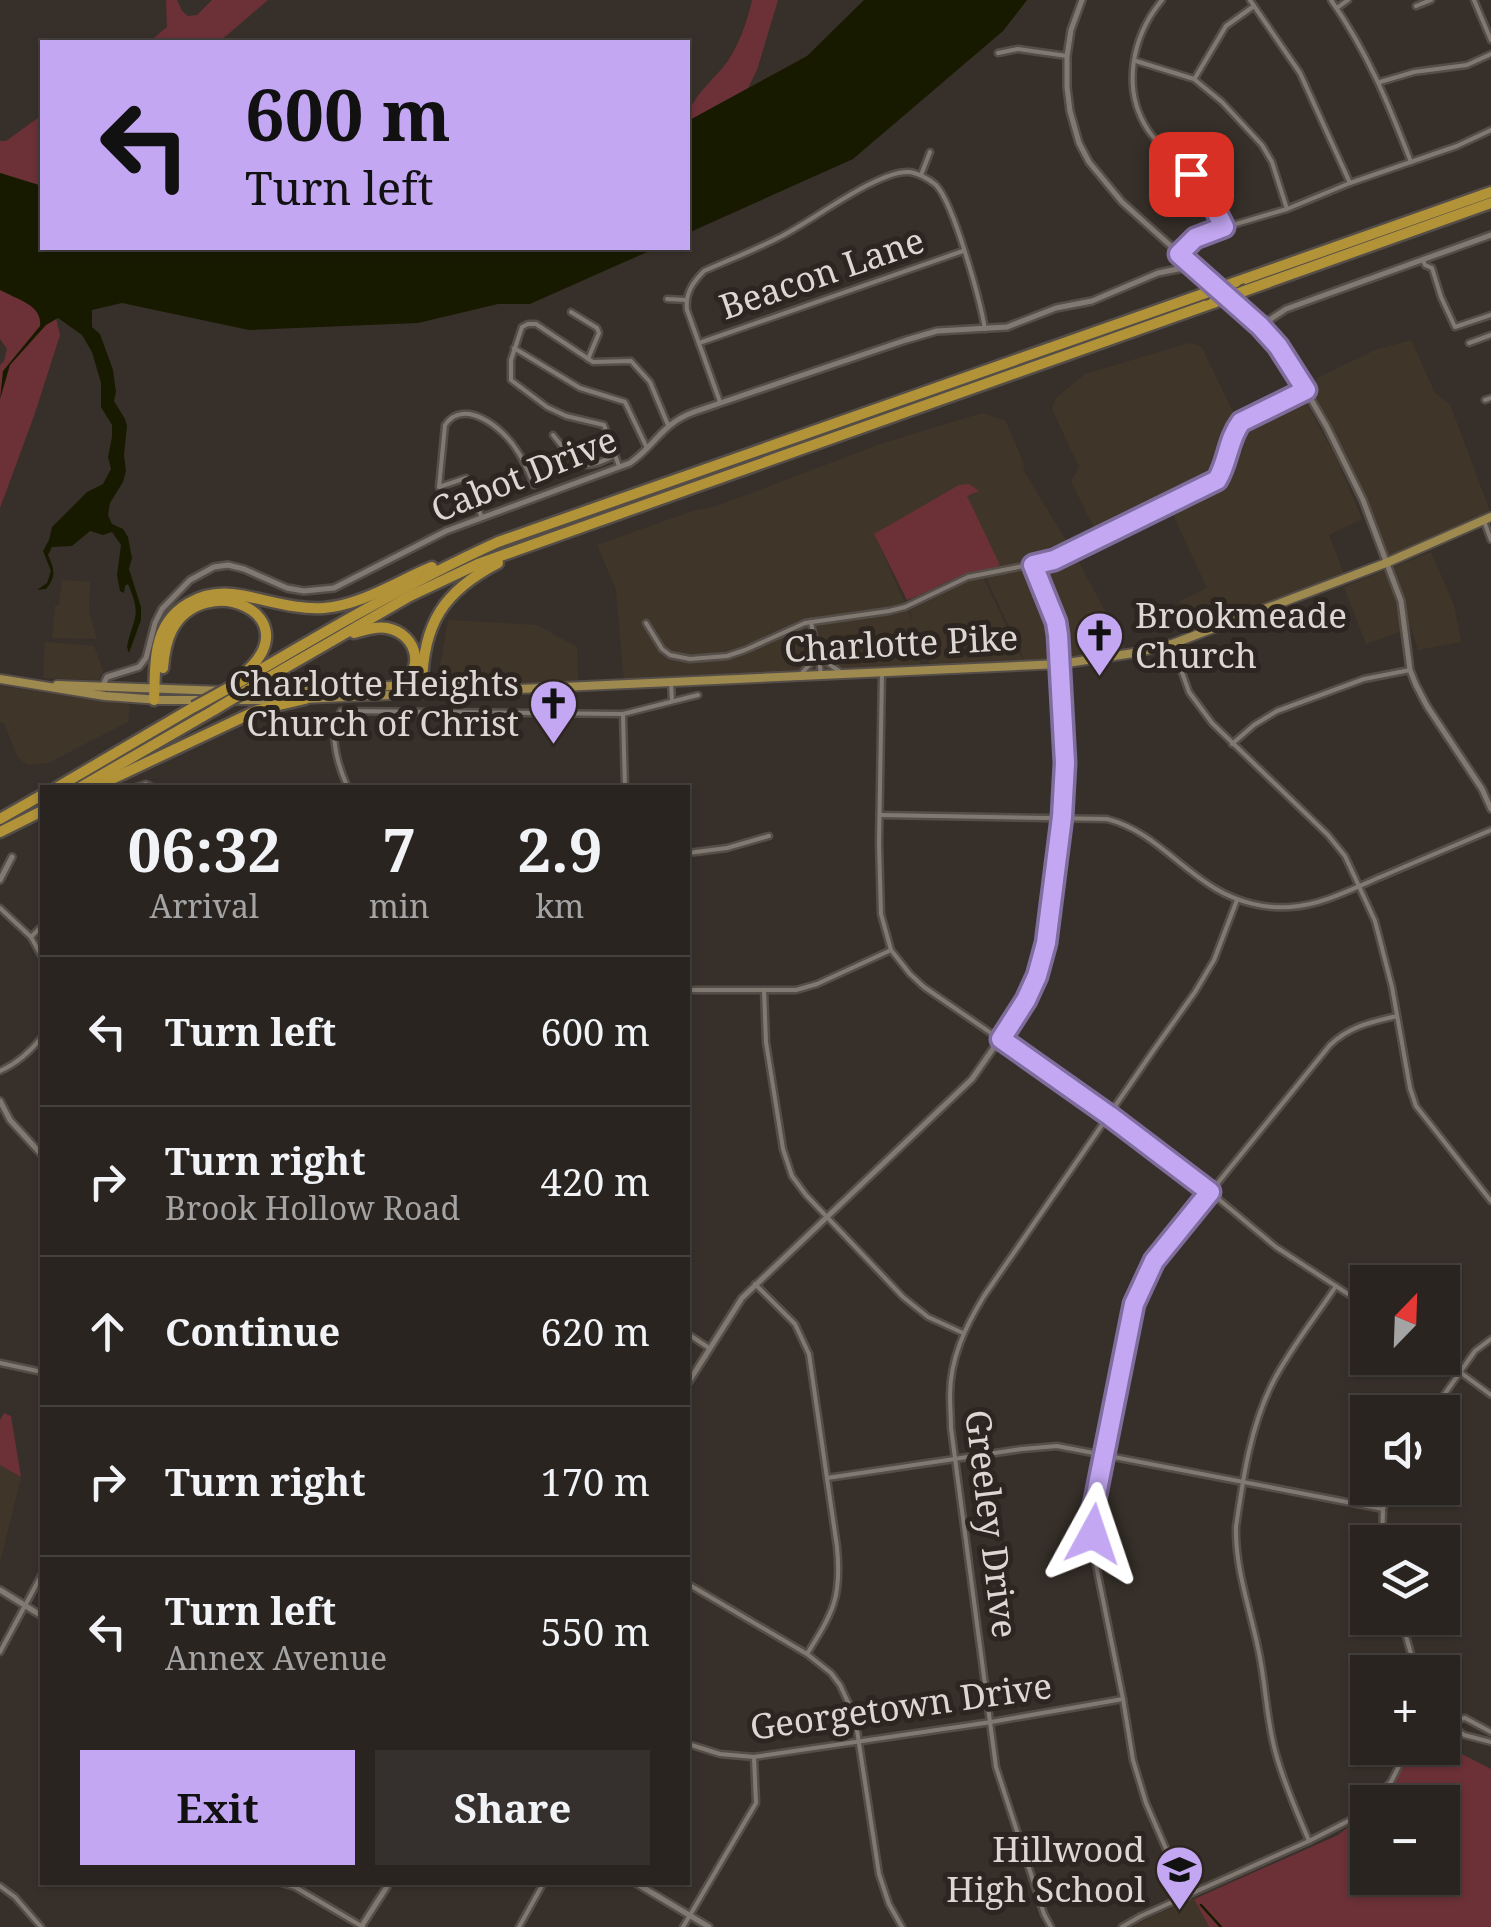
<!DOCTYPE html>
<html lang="en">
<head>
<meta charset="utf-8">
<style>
	:root { --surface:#292420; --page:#35302d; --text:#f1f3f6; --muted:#a5a4a5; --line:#45413e; --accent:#c3a7f2 }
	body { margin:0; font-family:"Noto Serif",serif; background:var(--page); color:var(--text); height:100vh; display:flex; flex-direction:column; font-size:38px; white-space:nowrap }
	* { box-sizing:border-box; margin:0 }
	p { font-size:32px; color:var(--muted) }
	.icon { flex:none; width:55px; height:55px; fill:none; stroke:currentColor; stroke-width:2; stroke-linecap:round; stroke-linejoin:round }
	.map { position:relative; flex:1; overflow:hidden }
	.side { position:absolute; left:40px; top:785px; width:650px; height:1100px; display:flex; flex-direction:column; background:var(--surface); border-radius:0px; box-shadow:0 2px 8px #0004,0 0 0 2px var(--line) }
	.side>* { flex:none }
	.hud { position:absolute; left:40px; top:40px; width:650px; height:210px; border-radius:0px; box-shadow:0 2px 8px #0004,0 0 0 2px var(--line); background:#c3a7f2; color:#111; overflow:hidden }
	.needle { width:65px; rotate:23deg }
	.buttons { position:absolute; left:1350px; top:1265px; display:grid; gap:20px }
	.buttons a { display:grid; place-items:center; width:110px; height:110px; border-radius:0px; background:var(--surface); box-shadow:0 2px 8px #0004,0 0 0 2px var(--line); font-size:50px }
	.pin { position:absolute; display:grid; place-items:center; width:85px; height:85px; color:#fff; margin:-42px; border-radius:20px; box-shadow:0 5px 15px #0006 }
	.me { position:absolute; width:110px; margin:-55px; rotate:5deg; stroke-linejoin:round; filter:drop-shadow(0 0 8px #0008) }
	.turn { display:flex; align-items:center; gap:35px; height:210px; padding:0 40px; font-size:45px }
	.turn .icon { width:130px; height:130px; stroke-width:2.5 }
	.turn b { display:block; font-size:70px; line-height:85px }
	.eta { display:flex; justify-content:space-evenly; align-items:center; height:170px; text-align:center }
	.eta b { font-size:60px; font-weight:700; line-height:70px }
	.primary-button { display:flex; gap:20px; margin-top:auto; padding:20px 40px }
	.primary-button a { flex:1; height:115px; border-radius:0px; background:var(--accent); color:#111; font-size:40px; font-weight:700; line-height:115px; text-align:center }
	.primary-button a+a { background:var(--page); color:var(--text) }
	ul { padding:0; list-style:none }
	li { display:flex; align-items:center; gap:30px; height:150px; padding:0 40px; border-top:2px solid var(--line) }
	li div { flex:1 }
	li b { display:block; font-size:38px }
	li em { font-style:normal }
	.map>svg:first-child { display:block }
</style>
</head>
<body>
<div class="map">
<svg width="1491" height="1927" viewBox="0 0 1491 1927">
	<rect width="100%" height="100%" fill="#37302a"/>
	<g fill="#403529">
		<polygon points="1411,340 1435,393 1450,404 1491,514 1388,558 1350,467 1305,384 1375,350"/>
		<polygon points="1189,343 1201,346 1243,432 1305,401 1336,457 1362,519 1329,535 1344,574 1229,620 1190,631 1179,601 1207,588 1170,508 1165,502 1098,536 1071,481 1079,467 1052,409 1056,398 1085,374"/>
		<polygon points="982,413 1006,421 1023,462 1024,471 1076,557 1126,650 1076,658 1026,663 988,582 965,497 875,535 913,622 910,610 974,579 984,579 1024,663 931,667 919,635 920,669 624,681 616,590 597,545 692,511 717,506 883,443"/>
		<polygon points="1431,552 1454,605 1461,642 1418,650 1411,628 1366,644 1344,587"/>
		<polygon points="62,580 90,582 89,612 97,639 52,638 55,606 59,605"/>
		<polygon points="448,620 537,625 577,647 578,682 533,683 438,678"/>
		<polygon points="45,642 94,646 103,671 98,680 43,678"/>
		<polygon points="0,686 130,705 128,722 48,763 28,765 18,758 4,723 0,722"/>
		<polygon points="0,1465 21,1477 0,1562"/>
		<polygon points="1194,1898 1209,1927 1132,1927 1149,1918"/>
	</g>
	<g fill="#6b3137">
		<polygon points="166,0 177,0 182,11 188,16 197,15 212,0 268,0 219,42 149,42 167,27"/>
		<path d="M752,0H778L757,70L748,88L688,121C687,100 715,79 728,61C739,44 748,20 752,0Z"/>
		<polygon points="42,115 42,186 0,173 0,141 6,141"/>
		<polygon points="0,287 55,314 60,335 34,416 0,508 0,365 4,361 7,349 0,339"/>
		<path d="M969,484L979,491L967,496L1000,565C989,571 974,572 961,576C942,583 925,594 907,600L874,534L959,485Z"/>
		<polygon points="4,1413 11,1416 21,1477 0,1465 0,1420"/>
		<polygon points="1446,1746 1491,1769 1491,1927 1209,1927 1194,1899 1338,1835 1367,1812 1368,1878 1442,1878 1442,1802 1377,1802 1394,1782 1412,1748 1438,1755"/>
	</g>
	<g fill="#181a00">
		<polygon points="864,0 1027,0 1003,31 853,159 688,233 688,121 807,56"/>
		<path d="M0,173L42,186V248H656L530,304H498L418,323L249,330L122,303L92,310V327L100,334L113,370L116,392L114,401L125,419L127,426L124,455L126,471L123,482L110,503L108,515L112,524L123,529L128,537L132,558L129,569L141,607V620L129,653L127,647C134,615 142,617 128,584L125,586L124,593L120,591L117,575L121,545L112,532L103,535L90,531L72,546L52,547L48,555C54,568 57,577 46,589L37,590L47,583L51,571L43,551L49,540L52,527L87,492L103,484L111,469L108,457L112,437V425L101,407V383L92,352L82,335L58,318L46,325L10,365L0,399L3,371L40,326C43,305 16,299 0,290Z"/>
	</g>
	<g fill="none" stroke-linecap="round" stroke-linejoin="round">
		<polyline stroke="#181a00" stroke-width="2.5" points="1201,1905 1221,1927"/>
		<defs>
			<g id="minor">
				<path d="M1162,0C1132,36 1121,89 1148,130C1164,154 1191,169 1207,192C1215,203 1219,215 1224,227"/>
				<polyline points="1250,0 1300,73 1350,183"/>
				<path d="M1331,0C1368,53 1388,103 1411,162"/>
				<polyline points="1474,0 1491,40"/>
				<polyline points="1416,6 1431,0"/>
				<polyline points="1337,8 1348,0"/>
				<polyline points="998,53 1018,49 1067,56"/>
				<polyline points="1136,61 1194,79 1222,102 1262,145 1272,162 1287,209"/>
				<polyline points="1195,78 1226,26 1254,6"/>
				<polyline points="1380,82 1414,72 1467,65 1491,54"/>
				<polyline points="921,175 930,152"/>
				<polyline points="1179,253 1195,239 1209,232 1287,209 1350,183 1457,146 1491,130"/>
				<polyline points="1423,260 1425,265 1432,268 1441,297 1455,327 1491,315"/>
				<polyline points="667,299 686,300"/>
				<polyline points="571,312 597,328 599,333 588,359"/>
				<polyline points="699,343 963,251"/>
				<polyline points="1469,343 1491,335"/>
				<polyline points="514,348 580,388 625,402 647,448"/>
				<polyline points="1485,400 1491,398"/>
				<path d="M720,402L687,310C685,294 692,283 704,271C729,260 755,250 780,237C811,222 878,170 909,172C918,173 929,179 936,185C954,204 980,300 985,329"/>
				<path d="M553,435C576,463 579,475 615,455"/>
				<polyline points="619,466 604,425 566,416 547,407 511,380 511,360 522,327 528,324 536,324 593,362 631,361 650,382 668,425"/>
				<path d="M482,518L466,478L439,487L445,425C464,397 503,428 516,449C524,460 529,473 534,485"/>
				<polyline points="1484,521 1491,540"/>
				<polyline points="1033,565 1056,622 1060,664"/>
				<path d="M811,622C816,648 815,656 839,671"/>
				<path d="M646,623L662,649L670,655L690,659L727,656L745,650L805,623L889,611L905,607L968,577L1054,560L1217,479C1229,462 1228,439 1241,422L1306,390"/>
				<polyline points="1172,644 1189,692 1212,723 1328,835 1345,856 1375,921 1392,987 1410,1088 1416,1106 1491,1201"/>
				<polyline points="819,656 821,676"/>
				<polyline points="882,673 879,844 881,914 891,950 910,974 924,987 1110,1115 1210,1192 1276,1247 1368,1307"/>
				<polyline points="801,674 811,663 816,649"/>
				<polyline points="671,682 672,701"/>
				<polyline points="623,714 625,788"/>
				<polyline points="1232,744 1254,725 1277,711 1364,679 1410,670"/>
				<polyline points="134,788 146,784 154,788"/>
				<path d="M348,788C338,766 327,731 341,711L623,714L698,695"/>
				<path d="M880,815L1107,819C1151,830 1178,867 1216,889C1238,902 1265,909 1290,907C1323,905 1354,888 1385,875C1420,860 1456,845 1491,830"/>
				<polyline points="688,853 727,848 769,836"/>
				<polyline points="0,908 31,937 42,957"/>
				<polyline points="31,937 42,926"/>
				<polyline points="688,990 796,990 817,984 889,951"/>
				<polyline points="764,990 766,1042 783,1149 792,1176 806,1195 903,1297 928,1317 963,1333"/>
				<path d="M0,1071C18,1063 30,1052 42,1037"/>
				<path d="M755,1284L795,1324L809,1354L837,1547C842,1598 833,1612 807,1654"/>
				<polyline points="688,1334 709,1348"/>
				<polyline points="1441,1358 1491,1395"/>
				<polyline points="0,1363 42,1372"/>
				<polyline points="1432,1412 1475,1351 1491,1339"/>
				<polyline points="827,1478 1022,1449 1057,1446 1383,1509"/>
				<polyline points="1382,1542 1383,1509 1391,1488"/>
				<polyline points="688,1584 807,1654 831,1673 840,1685 855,1717 879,1874 889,1904 902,1927"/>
				<polyline points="1401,1618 1416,1672"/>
				<polyline points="0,1652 42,1574"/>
				<polyline points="1491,1732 1465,1718 1456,1720 1455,1728 1464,1735 1491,1742"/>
				<polyline points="688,1744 720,1754 754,1757 991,1722 1123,1699"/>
				<polyline points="1371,1802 1391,1782 1408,1748"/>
				<path d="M1309,1841C1297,1812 1284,1784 1276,1754C1266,1720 1266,1683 1258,1648C1250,1609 1235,1568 1236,1527C1243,1479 1250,1428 1272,1384C1289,1350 1315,1318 1336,1286"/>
				<polyline points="278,1882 295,1887 363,1927"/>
				<polyline points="0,1886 15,1897 41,1927"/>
				<path d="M1187,1897L1146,1803L1133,1760L1123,1699L1095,1560L1093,1510L1134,1305L1143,1283L1155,1261L1182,1227L1330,1045C1350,1026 1371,1022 1397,1016"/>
				<polyline points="519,1927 544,1882"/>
				<polyline points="683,1927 756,1803 754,1757"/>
				<path d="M1051,1927L1044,1914L996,1767L951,1428C951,1417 950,1406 950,1395C950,1359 965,1327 984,1296L1153,1051L1195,992L1214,960L1237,900"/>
				<polyline points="1122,1927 1141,1916 1309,1841 1354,1818 1368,1806"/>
			</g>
			<g id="tertiary">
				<polyline points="1082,0 1071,30 1067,56 1067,87 1070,111 1079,143 1089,162 1122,202 1260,326 1290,363 1327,427 1363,500 1401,601 1410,670 1416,685 1427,706 1482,789 1491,809"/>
				<polyline points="1260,326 1286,309 1491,235"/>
				<path d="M103,685L107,677L139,667L146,658L155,623L162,609L190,580L214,567L228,565L244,569L287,588L304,591L334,588L446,531L630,463C656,445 661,424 694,412L906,340L937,331L1007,327L1056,308L1092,301L1158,273L1193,266"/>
				<polyline points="0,880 12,857"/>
				<polyline points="0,1101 10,1120 42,1155"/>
				<polyline points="688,1383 742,1298 972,1079 1027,1000 1037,976 1046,943 1061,817 1065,763 1060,664"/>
				<polyline points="0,1590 42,1616"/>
				<polyline points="634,1882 709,1927"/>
				<polyline points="361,1927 390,1882"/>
			</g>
			<g id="primary">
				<polyline points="0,679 105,696 160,700 284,700"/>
				<polyline points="57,685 223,691"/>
				<polyline points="247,692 480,682 517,686"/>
				<polyline points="303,699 1060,664 1134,653 1172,644 1386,563 1491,517"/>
			</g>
			<g id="motorway">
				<polyline points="1236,282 1491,192"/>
				<polyline points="1247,290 1491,203"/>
				<path d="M354,633C365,630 376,626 387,628C419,634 427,675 394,686"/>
				<path d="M163,668C164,655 166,642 172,630C205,568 314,616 242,675"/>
				<path d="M243,680C326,631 410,582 498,542L1203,294"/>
				<polyline points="259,683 410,596 478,564 1213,303"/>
				<path d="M422,685C423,623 444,591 498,563"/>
				<path d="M154,700C155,682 154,662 158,646C166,607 203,588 240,595C268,600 296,610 324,608C362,605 397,581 432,567"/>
				<polyline points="56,788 194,707"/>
				<polyline points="79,788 214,710"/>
				<polyline points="93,788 258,710 305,699"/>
				<polyline points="0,819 42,795"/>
				<polyline points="0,832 42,811"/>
			</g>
		</defs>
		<use href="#minor" stroke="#544d48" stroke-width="9"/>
		<use href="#tertiary" stroke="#544d48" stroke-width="10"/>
		<use href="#primary" stroke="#544d48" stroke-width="12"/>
		<use href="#motorway" stroke="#544d48" stroke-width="15"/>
		<use href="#minor" stroke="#817971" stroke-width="4"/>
		<use href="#tertiary" stroke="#817971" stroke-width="5"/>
		<use href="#primary" stroke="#9e894e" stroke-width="8"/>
		<use href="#motorway" stroke="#b29337" stroke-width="10"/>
		<defs>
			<g id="motorway-bridge">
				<polyline points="1203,294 1236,282"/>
				<polyline points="1213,303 1247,290"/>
				<polyline points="194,707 243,680"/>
				<polyline points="214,710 259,683"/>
			</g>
		</defs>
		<use href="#motorway-bridge" stroke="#544d48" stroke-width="15" stroke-linecap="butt"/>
		<use href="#motorway-bridge" stroke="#b29337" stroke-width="10"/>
	</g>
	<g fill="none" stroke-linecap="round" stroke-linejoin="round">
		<defs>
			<path id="route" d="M1093,1534V1510L1134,1304L1154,1261L1210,1192L1110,1116L1001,1039L1026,1000L1037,976L1046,943L1062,817L1065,763L1058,635L1056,622L1033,565L1054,560L1217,480C1228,462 1228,439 1241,422L1306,390L1278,346L1260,326L1179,254L1195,238L1224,227L1206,191L1191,174"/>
		</defs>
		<use href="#route" stroke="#7f6d9d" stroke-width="25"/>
		<use href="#route" stroke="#c3a7f2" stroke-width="18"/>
	</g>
	<defs>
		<symbol id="church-pin" viewBox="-11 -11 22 30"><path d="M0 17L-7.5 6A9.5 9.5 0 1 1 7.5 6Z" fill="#c3a7f2" stroke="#2d2620"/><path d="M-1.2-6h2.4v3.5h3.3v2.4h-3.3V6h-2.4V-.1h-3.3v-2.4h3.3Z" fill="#111"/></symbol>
		<symbol id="school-pin" viewBox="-11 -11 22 30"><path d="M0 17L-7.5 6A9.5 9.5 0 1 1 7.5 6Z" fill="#c3a7f2" stroke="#2d2620"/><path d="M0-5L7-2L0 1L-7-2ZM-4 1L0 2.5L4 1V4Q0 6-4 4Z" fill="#111"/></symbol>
	</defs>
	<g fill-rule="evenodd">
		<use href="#church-pin" x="1072" y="608" width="55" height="75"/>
		<use href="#church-pin" x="526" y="676" width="55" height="75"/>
		<use href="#school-pin" x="1152" y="1842" width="55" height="75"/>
	</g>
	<g text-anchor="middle" stroke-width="10" stroke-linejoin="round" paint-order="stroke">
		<g font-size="35" fill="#dcd7d3" stroke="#2d2620">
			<text transform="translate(822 274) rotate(-19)" y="12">Beacon Lane</text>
			<text transform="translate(524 475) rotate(-22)" y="12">Cabot Drive</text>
			<text transform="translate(901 644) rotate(-3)" y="12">Charlotte Pike</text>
			<text transform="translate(991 1524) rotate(83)" y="12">Greeley Drive</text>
			<text transform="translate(901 1707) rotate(-8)" y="12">Georgetown Drive</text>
		</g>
		<g font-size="35" fill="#dcd7d3" stroke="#2d2620" text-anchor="end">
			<text x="1135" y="628" text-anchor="start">Brookmeade<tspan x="1135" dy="40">Church</tspan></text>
			<text x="519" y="696">Charlotte Heights<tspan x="519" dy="40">Church of Christ</tspan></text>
			<text x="1145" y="1862">Hillwood<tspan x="1145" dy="40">High School</tspan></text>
		</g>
	</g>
</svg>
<div class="buttons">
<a><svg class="needle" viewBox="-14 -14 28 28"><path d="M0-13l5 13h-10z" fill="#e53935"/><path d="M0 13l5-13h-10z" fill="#a5a4a5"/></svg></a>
<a><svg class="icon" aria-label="sound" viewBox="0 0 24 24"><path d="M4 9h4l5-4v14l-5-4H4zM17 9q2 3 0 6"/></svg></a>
<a><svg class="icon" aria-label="layers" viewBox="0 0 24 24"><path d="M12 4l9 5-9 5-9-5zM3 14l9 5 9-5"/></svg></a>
<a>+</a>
<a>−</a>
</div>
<div class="pin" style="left:1191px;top:174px;background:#d93025"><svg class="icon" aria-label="arrive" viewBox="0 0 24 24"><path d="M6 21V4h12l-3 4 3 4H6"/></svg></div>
<svg class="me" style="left:1093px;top:1534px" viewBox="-20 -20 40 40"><path d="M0-17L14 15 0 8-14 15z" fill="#c3a7f2" stroke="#fff" stroke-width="4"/></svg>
<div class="hud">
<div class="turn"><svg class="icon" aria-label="left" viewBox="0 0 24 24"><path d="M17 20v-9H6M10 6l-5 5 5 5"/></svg><div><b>600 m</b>Turn left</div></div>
</div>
<section class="side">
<div class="eta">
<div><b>06:32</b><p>Arrival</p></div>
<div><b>7</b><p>min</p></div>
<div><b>2.9</b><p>km</p></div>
</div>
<ul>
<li><svg class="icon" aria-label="left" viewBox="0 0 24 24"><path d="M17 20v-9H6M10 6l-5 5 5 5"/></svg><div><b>Turn left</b></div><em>600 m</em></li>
<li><svg class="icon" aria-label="right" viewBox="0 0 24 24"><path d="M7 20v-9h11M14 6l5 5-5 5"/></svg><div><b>Turn right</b><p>Brook Hollow Road</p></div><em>420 m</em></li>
<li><svg class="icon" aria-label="ahead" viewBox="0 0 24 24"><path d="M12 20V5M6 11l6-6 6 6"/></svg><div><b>Continue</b></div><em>620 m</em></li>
<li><svg class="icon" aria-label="right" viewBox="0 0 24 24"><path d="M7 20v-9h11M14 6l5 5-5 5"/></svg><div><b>Turn right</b></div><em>170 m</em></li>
<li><svg class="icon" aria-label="left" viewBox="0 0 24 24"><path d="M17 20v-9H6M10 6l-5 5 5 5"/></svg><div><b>Turn left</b><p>Annex Avenue</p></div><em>550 m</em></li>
</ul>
<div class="primary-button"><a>Exit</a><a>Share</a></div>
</section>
</div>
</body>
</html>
